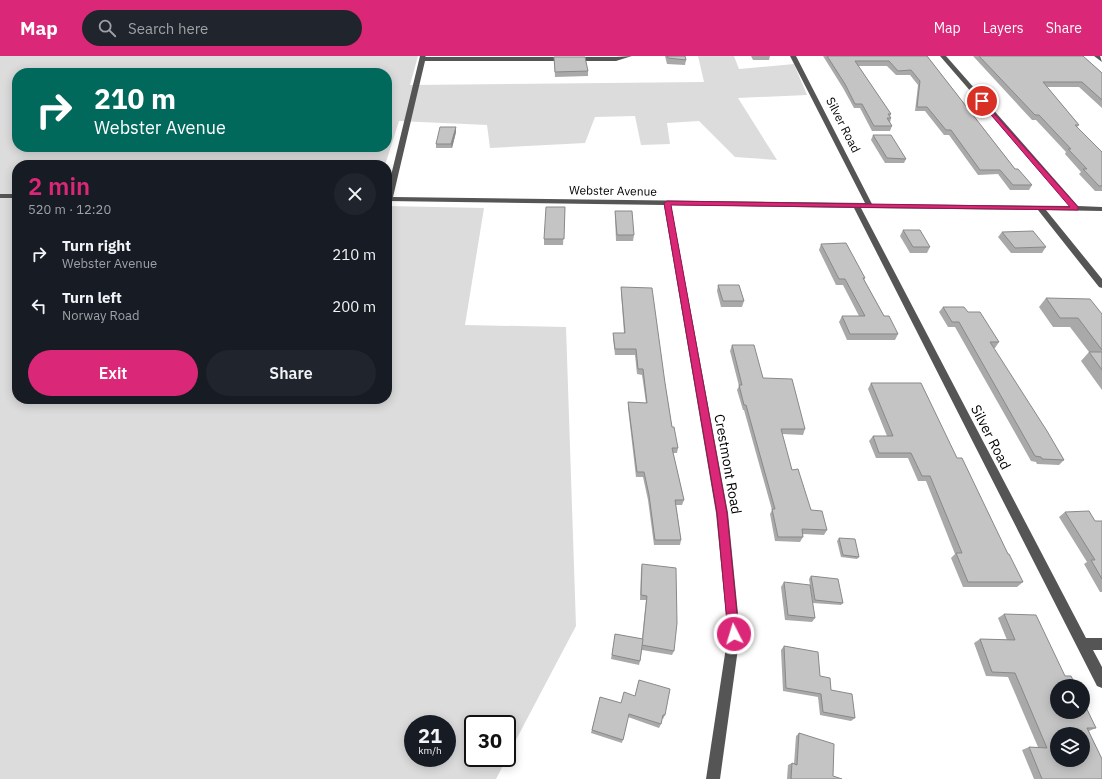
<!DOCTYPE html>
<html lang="en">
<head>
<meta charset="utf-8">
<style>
	:root { --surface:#171b24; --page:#20242c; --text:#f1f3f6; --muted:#9ea1a6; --accent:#db2777 }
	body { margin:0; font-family:"IBM Plex Sans",sans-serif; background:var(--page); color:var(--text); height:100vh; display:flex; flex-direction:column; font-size:15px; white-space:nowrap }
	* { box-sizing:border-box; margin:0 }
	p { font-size:13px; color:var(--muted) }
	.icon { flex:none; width:22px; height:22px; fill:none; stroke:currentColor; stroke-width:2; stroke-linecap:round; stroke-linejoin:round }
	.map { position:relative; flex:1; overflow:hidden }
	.panel { position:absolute; left:12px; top:104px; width:380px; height:244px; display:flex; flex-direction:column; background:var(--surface); border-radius:16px; box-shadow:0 2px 10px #0003 }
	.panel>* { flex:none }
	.banner { position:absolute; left:12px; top:12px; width:380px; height:84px; border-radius:16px; box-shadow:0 2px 10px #0003; background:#00695c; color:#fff; overflow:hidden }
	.controls { position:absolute; left:1050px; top:623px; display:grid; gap:8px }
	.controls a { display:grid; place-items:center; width:40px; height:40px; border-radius:50%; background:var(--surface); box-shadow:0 2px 10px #0003; font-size:20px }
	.speed { position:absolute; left:404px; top:659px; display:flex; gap:8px; font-size:20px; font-weight:700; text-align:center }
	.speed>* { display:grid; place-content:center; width:52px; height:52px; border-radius:50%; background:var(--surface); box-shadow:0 2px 10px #0003; line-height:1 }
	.speed small { font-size:10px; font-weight:400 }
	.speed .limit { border:2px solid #111; border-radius:6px; background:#fff; color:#111 }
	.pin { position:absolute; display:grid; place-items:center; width:34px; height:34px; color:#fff; margin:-17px; border:2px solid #fff; border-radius:50%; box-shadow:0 1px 4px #0007 }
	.me { position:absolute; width:44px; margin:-22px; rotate:355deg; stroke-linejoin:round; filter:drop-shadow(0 0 3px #0008) }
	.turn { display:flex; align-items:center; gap:14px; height:84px; padding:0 16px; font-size:18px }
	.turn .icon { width:52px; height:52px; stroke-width:2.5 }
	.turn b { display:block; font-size:28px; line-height:34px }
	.round { display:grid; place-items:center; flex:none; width:42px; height:42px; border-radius:21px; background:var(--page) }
	.overview { display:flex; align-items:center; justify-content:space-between; height:68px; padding:0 16px }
	h1 { font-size:24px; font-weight:600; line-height:30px; color:var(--accent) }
	.button { display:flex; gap:8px; margin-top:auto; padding:8px 16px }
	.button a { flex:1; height:46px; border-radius:24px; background:var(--accent); color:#fff; font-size:16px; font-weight:600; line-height:46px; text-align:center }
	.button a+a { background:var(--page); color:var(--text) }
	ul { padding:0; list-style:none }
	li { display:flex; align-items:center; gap:12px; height:52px; padding:0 16px }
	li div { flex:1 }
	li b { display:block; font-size:15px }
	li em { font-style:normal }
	header { display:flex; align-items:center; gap:24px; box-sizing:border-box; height:56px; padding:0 20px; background:var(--accent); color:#fff }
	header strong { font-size:19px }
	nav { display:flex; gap:22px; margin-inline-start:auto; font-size:14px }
	.search { width:280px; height:36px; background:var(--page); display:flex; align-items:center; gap:10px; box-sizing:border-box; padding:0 14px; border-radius:22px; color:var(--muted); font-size:15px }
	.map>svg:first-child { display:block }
</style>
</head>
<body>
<header>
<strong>Map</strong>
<div class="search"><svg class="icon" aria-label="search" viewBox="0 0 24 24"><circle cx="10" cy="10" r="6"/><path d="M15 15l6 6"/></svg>Search here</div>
<nav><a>Map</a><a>Layers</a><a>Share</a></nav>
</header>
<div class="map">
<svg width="1102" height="723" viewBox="0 0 1102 723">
	<rect width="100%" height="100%" fill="#fff"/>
	<path fill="#dcdcdc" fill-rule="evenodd" d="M0,0H418L410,29L704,26L698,0H734L739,13L794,8L807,39L738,42L777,104L735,101L699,65L667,67L670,88L641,89L635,60L595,61L585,87L490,92L487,69L399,65L385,109H17V343H387V150L484,152L465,269L566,271L576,570L507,701V668H473V702H507L496,723H0ZM17,17H387V91H17ZM413,668H447V702H413Z"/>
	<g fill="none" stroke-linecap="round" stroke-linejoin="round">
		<g fill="#555" fill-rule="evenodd">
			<polygon points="420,0 426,0 425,1 616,1 632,0 616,5 425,5 393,141 865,147 790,0 796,0 872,148 1070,150 940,0 946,0 1078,150 1102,151 1102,155 1046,154 1102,223 1102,232 1099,231 1038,154 861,152 1086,582 1102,582 1102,594 1093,594 1102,611 1102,632 1097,630 854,152 671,149 728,457 740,578 720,723 706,723 728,578 716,457 664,149 387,145 387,136"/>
			<polygon points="1094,0 1100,0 1102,6"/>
			<rect x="0" y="138" width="17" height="4"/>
		</g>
	</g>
	<g fill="#a9a9a9">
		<polygon points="665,0 685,0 686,4 685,9 667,8"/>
		<polygon points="751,0 770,0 769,4 753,4"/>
		<polygon points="823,0 927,0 1015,113 1032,129 1029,134 1010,134 998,118 978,119 949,79 944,79 925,55 915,55 918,29 910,19 896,19 887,10 858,10 891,58 890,60 891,62 890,67 892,70 890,75 872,75 860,52 854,52 843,32"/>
		<polygon points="973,0 1083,0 1102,17 1102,52 1079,31 1047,31 1079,69 1077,71 1102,96 1102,135 1095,135 1079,118 1081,116 1065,98 1066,96 1036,64 1032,64"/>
		<polygon points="554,1 588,15 588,20 555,21"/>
		<polygon points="456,71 456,76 452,92 436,92 436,88"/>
		<polygon points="873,79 906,103 904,107 885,107 871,84"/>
		<polygon points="565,151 563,189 544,189 544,183"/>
		<polygon points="615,155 634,179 633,185 616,185 615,161"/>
		<polygon points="903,174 930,191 927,197 910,197 900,180"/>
		<polygon points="1002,176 1046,191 1042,197 1011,197 998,181"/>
		<polygon points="821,188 865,222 864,224 884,260 898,278 895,284 847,284 839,266 842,260 859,260 843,229 836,229 819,194"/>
		<polygon points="718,229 744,245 742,251 721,251 717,235"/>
		<polygon points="621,231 665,327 672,371 678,392 677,397 673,397 684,444 682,449 676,449 681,484 680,489 654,489 648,444 643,421 636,421 628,352 628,346 646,347 642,319 637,318 635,299 615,299 613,282 613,277 624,277 621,237"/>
		<polygon points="1046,242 1102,258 1102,334 1081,305 1089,296 1070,271 1053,271 1039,251"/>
		<polygon points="943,251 968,256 999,286 995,292 993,292 1064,404 1059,409 1037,408 1036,406 1031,405 955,271 948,271 939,256"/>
		<polygon points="732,289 763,322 805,373 803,379 782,378 792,414 811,454 827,474 824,479 803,478 803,481 800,486 775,485 770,458 772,454 744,354 743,354 737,334 739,330 730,295"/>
		<polygon points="871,327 957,402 1023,526 1017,531 963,531 951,502 955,498 926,425 918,425 908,402 876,402 869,385 873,380 887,380 868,333"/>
		<polygon points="1065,456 1095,465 1102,465 1102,536 1100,536 1084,508 1087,506 1059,461"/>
		<polygon points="839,482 859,501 857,503 841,501 837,485"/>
		<polygon points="642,508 674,595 672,599 642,594 640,605 639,609 611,603 615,578 642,583 646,544 640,544 641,513"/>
		<polygon points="811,520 843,547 841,549 813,547 809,523"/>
		<polygon points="784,526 815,562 812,566 785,564 781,531"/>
		<polygon points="1004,558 1065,620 1096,672 1089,675 1102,723 1034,723 1022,694 1029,691 1038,691 1008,621 986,620 974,587 980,583 1007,584 998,562"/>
		<polygon points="784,590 820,620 831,634 855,662 851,665 820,659 818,641 783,635 781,594"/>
		<polygon points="639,624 665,659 663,663 662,662 661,668 659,672 628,661 622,687 591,677 600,641 621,647 635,640"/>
		<polygon points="799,677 833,720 842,723 787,723 788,709 792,707 794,708 796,680"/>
	</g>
	<polygon fill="#898989" points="456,71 456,76 452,92 451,88"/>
	<g fill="#c4c4c4" stroke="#898989" fill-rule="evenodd">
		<polygon points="667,0 685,0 686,4 668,2"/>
		<polygon points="827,0 927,0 1015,113 1018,113 1032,129 1013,129 1000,114 980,114 951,74 946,74 927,51 917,51 920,25 911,14 898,15 889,5 855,5 891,58 888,58 891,62 887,62 892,70 874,70 862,48 855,48 845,28"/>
		<polygon points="979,0 1083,0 1102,17 1102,44 1082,26 1043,26 1079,69 1075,69 1102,96 1102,130 1099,130 1083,113 1087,113 1068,93 1071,93 1039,59 1035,59"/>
		<polygon points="554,1 585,1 588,15 555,16"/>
		<polygon points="440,71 456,71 451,88 436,88"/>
		<polygon points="873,79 891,79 906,103 887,102"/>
		<polygon points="546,151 565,151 564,183 544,183"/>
		<polygon points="615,155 632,155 634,179 617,179"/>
		<polygon points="903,174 920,174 930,191 913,191"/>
		<polygon points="1033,175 1046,191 1015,192 1002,176"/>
		<polygon points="846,187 865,222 863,222 884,260 889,260 898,278 850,278 842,260 865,260 845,223 839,223 821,188"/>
		<polygon points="17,208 17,211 14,210"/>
		<polygon points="718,229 739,229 744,245 723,245"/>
		<polygon points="621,231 652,232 665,327 672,371 674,371 678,392 672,392 684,444 675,444 681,484 655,484 649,439 644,416 637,416 628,346 647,347 643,313 638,313 636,293 615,293 613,277 625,277"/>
		<polygon points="1046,242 1090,243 1102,258 1102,294 1078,262 1060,262"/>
		<polygon points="943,251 964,251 968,256 980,256 999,286 990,286 1047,375 1064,404 1042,403 1041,401 1035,400 959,266 952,266"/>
		<polygon points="732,289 754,289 763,322 792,323 805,373 781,373 792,414 798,413 811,454 822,455 827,474 802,473 803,481 778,481 772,453 775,453 746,349 744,349 739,329 742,329"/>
		<polygon points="1089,296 1102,296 1102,314"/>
		<polygon points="871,327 921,327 957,402 962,402 1008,498 1009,498 1023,526 968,526 956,497 962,497 930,420 922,420 911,397 879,397 873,380 893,380"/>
		<polygon points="1089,455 1095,465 1102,465 1102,523 1091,504 1095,504 1065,456"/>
		<polygon points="839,482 855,483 859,501 843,499"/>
		<polygon points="642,508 676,512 677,567 674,595 642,589 647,540 641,539"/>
		<polygon points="811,520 838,523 843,547 815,544"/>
		<polygon points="784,526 810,529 815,562 788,559"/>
		<path d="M1004,558L1036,559L1065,620H1071L1076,630H1057V656H1083V645L1096,672H1087L1102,703V723H1042L1029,691L1047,692L1015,617L992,616L980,583L1015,584ZM1057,678H1083V704H1057Z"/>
		<polygon points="615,578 643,583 640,605 612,599"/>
		<polygon points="784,590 818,596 820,620 830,622 831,634 852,638 855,662 823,656 821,638 786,632"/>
		<polygon points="639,624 670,633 665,659 663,659 661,668 629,658 623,684 592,674 600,641 621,647 624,636 635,640"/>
		<polygon points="799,677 834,688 833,720 842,723 791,723 792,707 797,709"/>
	</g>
	<polygon fill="#db2777" stroke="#8e194d" points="982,44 1078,151 1078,154 671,149 727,457 739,578 738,582 734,584 729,582 728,578 717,457 664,147 667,145 1070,151 980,46 979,45"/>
	<g text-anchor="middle" stroke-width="3.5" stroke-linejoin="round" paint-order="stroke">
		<g font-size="12" fill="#000" stroke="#fff">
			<text transform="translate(843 69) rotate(63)" y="4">Silver Road</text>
			<text transform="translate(613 135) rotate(1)" y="4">Webster Avenue</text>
		</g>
		<g font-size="14" fill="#000" stroke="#fff">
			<text transform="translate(991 381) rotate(63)" y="5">Silver Road</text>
			<text transform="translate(728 408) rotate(80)" y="5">Crestmont Road</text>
		</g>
	</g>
</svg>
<div class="controls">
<a><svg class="icon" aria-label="search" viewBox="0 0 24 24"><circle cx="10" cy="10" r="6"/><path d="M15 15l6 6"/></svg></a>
<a><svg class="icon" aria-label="layers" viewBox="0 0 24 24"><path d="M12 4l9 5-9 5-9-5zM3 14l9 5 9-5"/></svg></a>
</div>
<div class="speed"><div>21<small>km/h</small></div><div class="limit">30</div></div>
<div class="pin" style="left:982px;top:45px;background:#d93025"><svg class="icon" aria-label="arrive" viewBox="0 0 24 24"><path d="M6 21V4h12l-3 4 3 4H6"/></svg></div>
<svg class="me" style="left:734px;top:578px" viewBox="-20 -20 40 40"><circle r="17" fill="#db2777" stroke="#fff" stroke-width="3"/><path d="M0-11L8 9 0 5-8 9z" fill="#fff"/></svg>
<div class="banner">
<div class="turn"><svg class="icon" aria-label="right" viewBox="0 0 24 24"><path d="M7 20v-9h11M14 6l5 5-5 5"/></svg><div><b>210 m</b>Webster Avenue</div></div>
</div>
<section class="panel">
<div class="overview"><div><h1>2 min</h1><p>520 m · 12:20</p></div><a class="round"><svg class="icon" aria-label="close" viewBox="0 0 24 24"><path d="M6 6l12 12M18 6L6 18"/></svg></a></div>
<ul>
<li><svg class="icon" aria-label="right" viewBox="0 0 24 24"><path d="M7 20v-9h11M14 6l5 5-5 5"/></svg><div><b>Turn right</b><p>Webster Avenue</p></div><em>210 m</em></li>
<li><svg class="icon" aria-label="left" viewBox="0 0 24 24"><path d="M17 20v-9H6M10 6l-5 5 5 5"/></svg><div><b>Turn left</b><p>Norway Road</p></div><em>200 m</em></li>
</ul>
<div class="button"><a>Exit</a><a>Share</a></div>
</section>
</div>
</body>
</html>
